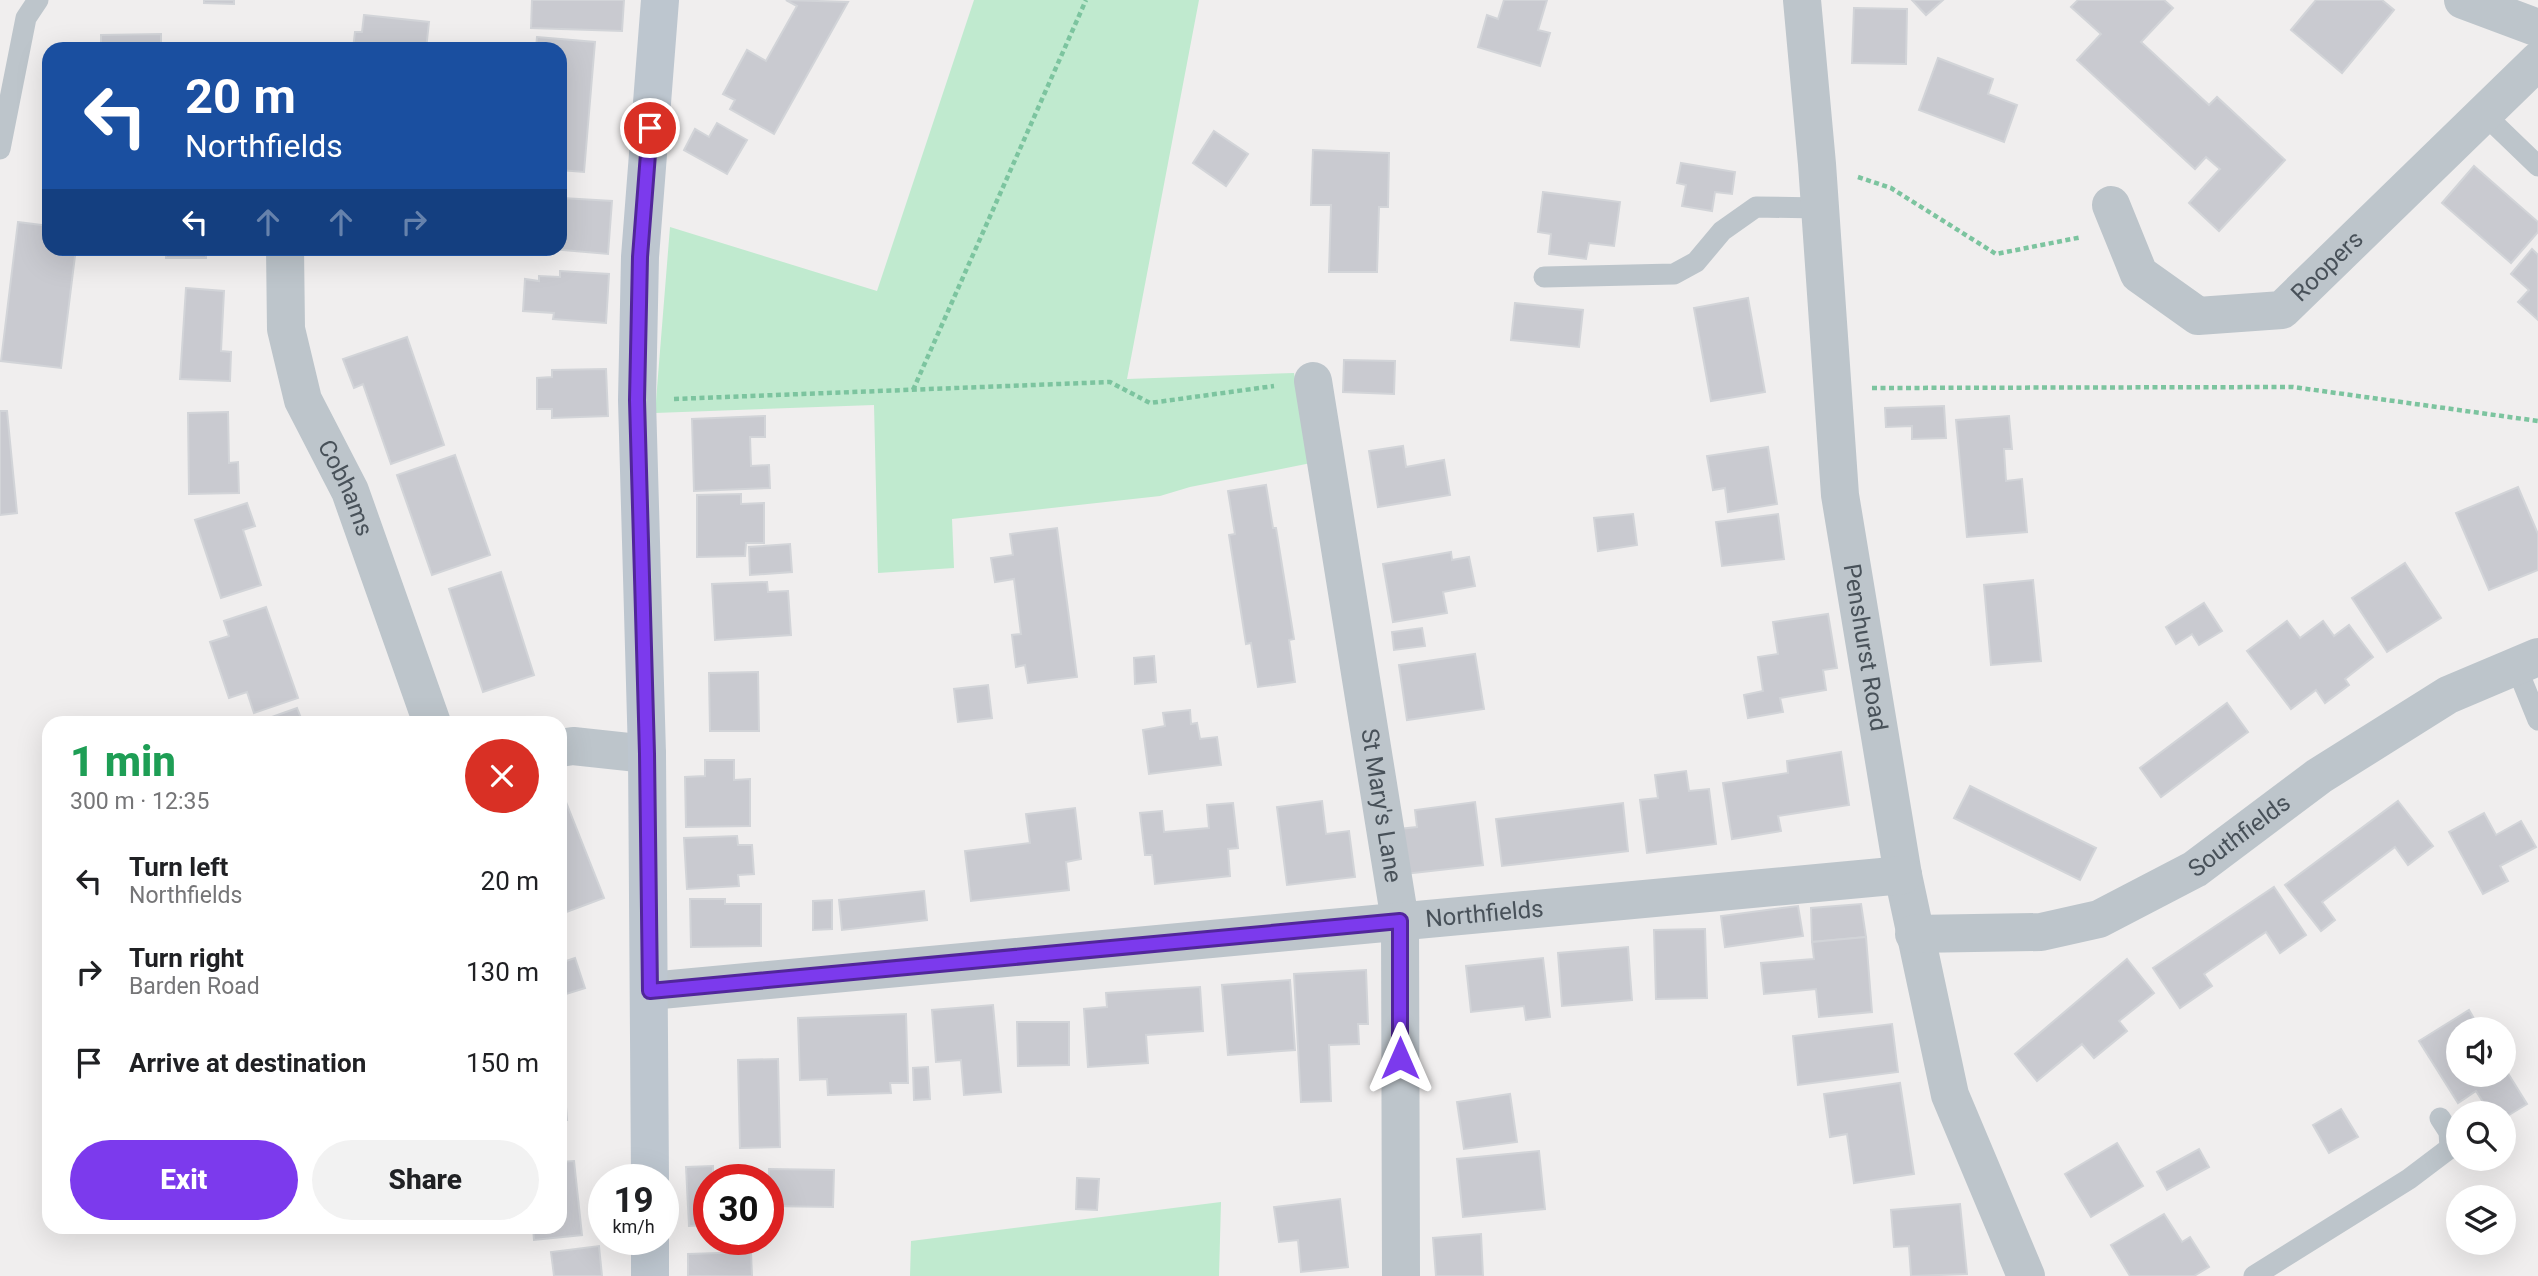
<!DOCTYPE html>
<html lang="en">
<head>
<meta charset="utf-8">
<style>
	:root { --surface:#fff; --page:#f2f2f2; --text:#202124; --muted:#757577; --accent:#7c3aed }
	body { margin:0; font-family:Roboto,sans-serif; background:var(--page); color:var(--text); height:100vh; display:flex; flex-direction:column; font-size:26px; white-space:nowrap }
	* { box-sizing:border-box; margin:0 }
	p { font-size:23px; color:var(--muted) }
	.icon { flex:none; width:38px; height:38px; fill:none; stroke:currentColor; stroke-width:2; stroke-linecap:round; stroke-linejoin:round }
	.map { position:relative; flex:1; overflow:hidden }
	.drawer { position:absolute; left:42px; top:716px; width:525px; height:518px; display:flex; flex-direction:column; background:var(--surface); border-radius:21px; box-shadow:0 7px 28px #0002 }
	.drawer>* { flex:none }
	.hud { position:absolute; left:42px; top:42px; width:525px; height:214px; border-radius:21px; box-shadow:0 7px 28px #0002; background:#1a4fa0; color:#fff; overflow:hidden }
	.fabs { position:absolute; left:2446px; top:1017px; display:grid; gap:14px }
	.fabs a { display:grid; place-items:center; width:70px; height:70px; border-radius:50%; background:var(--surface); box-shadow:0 7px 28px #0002; font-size:35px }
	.speed { position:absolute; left:588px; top:1164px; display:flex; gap:14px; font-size:35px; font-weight:700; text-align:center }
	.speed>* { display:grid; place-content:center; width:91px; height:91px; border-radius:50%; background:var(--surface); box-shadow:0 7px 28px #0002; line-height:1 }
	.speed small { font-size:18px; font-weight:400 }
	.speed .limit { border:10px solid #d22; background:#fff; color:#111 }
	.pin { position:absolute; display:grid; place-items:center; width:60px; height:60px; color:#fff; margin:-30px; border:4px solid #fff; border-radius:50%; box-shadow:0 2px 7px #0007 }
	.me { position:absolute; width:77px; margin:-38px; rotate:0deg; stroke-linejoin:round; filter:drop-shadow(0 0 5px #0008) }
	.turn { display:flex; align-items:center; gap:24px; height:147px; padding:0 28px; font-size:32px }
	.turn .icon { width:91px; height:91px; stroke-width:2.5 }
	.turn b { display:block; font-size:49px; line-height:60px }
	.lanes { display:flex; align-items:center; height:66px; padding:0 28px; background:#0003; justify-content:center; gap:35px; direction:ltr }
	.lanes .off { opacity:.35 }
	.round { display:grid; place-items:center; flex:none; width:74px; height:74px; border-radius:37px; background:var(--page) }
	.headline { display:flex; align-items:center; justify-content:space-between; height:119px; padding:0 28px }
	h1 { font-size:42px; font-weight:800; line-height:52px; color:#1e9e55 }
	.action { display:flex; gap:14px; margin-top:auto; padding:14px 28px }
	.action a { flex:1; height:80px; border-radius:42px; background:var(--accent); color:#fff; font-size:28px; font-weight:800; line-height:80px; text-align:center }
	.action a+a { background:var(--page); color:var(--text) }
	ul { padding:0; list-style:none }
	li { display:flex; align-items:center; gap:21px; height:91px; padding:0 28px }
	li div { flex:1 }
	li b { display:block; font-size:26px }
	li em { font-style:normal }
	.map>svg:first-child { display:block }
</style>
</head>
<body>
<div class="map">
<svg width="2538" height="1276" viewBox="0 0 2538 1276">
	<rect width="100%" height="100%" fill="#f0eeee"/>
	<g fill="#c0eacf">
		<polygon points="974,0 1199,0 1127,379 1294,373 1311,463 1190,487 1160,496 952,519 954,568 878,573 874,405 655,413 670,227 877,291"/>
		<polygon points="1221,1202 1219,1276 910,1276 911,1241"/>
	</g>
	<g fill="#c9cad0" stroke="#d2d4d8" stroke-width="2">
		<polygon points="204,0 234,0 234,4 204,3"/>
		<polygon points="532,0 624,0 622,31 531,28"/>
		<polygon points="786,0 848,2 774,134 730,109 735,100 723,94 747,50 766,61 797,6"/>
		<polygon points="1504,0 1547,0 1538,30 1550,33 1540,66 1478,47 1487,15 1498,19"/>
		<polygon points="1912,0 1943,0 1926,15"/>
		<polygon points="2078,0 2164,0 2173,8 2141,42 2209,105 2217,97 2285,160 2219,231 2189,203 2220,169 2206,157 2195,169 2077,60 2101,34 2071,7"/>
		<polygon points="2316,0 2382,0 2394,10 2342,73 2291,30"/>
		<polygon points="1854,8 1907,9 1906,64 1852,63"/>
		<polygon points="364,15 429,22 426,49 353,49 355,32 362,32"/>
		<polygon points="161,34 161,49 101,49 101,35"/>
		<polygon points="537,37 595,42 584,172 560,170 560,49 536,49"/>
		<polygon points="1938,58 1993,79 1988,94 2017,105 2004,142 1919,110"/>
		<polygon points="717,123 747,140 727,174 684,150 695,129 709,137"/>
		<polygon points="1214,131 1248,154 1226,186 1193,163"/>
		<polygon points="1313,150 1389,153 1388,207 1379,207 1377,272 1329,272 1331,205 1311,205"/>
		<polygon points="1681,163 1735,172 1732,194 1715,192 1712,211 1682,206 1686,185 1677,183"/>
		<polygon points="2474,166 2538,222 2538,232 2511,263 2442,203"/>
		<polygon points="1543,192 1620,202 1614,246 1589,243 1586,259 1549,254 1551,234 1538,232"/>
		<polygon points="562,198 612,201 608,254 551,249 560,248"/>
		<polygon points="18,222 49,226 49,248 76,248 61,368 1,361"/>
		<rect x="166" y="248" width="40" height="10"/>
		<polygon points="2532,249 2538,255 2538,320 2518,302 2529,290 2511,274"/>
		<polygon points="560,271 609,274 606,323 553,319 554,313 523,311 525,279 539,281 539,276 560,277"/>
		<polygon points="186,288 224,291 221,351 231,352 230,381 180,379"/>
		<polygon points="1748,298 1765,392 1711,401 1694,308"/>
		<polygon points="1515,303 1583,310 1579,347 1511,340"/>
		<polygon points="407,337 444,445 391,464 363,384 354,388 343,359"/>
		<polygon points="1344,360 1395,361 1394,394 1343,392"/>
		<polygon points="606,369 608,416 552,418 552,409 537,409 537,378 552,377 552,370"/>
		<polygon points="1944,406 1946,438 1912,439 1912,426 1886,427 1885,408"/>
		<polygon points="0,411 7,411 17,513 0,515"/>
		<polygon points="228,412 229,463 238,462 239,493 189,494 188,413"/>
		<polygon points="765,416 765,437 750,437 751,466 769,465 770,488 694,491 692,419"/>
		<polygon points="2009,416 2012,449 2004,449 2006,481 2022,479 2027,532 1967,537 1956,420"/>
		<polygon points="1403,446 1406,467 1444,460 1450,495 1378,507 1369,451"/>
		<polygon points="1768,447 1777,504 1728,512 1725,488 1713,490 1707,456"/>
		<polygon points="455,455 490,555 432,575 397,475"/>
		<polygon points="1266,485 1273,528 1276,528 1294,639 1289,640 1295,682 1258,687 1251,643 1246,644 1229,535 1235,534 1228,491"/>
		<polygon points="2518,487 2538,534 2538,570 2489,590 2456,513"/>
		<polygon points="741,494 741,504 764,503 764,543 746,543 745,556 697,557 697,495"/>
		<polygon points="247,503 255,526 243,530 261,585 221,598 195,520"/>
		<polygon points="1633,514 1637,545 1598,551 1594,518"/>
		<polygon points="1778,514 1784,559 1722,566 1716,522"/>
		<polygon points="1057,528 1077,677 1028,683 1025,665 1016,667 1012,635 1021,634 1014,579 995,582 991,558 1013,555 1010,534"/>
		<polygon points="790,544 792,572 750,575 749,547"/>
		<polygon points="1451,552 1452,560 1469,557 1475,586 1443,592 1447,613 1393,622 1383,564"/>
		<polygon points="2405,563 2441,618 2387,652 2352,598"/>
		<polygon points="501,572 534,675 483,692 449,589"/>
		<polygon points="2033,580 2041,661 1991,665 1984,585"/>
		<polygon points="767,582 768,592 788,591 791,635 715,640 712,584"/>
		<polygon points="2204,603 2222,631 2199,645 2192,634 2176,644 2166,627"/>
		<polygon points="266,607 298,698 254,713 247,692 229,698 210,642 229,636 224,621"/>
		<polygon points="1828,614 1837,668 1823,670 1826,690 1780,698 1783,712 1748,718 1744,695 1763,691 1758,657 1778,654 1773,622"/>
		<polygon points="2287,621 2300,638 2323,621 2334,636 2349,625 2373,657 2345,679 2349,685 2325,703 2316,690 2291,709 2247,651"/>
		<polygon points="1422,628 1425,646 1394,650 1392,632"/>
		<polygon points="1475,654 1484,709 1407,720 1399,665"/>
		<polygon points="1154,656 1156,682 1135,684 1134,658"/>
		<polygon points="758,672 759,731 710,731 709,673"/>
		<polygon points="988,685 992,718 958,722 954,689"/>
		<polygon points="2227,703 2248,732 2161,797 2140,768"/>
		<polygon points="297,708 303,723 255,723"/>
		<polygon points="1190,710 1191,724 1197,723 1200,739 1217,737 1221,765 1149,774 1143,730 1165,726 1163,713"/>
		<polygon points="1841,752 1849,805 1778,816 1781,831 1732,839 1723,783 1788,773 1787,761"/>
		<polygon points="705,760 734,760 734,780 750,779 750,826 686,827 685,777 705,776"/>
		<polygon points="1686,771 1689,791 1709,789 1716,844 1647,853 1640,800 1658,798 1655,775"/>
		<polygon points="1970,786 2096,848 2080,880 1954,818"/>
		<polygon points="1322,801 1326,834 1349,831 1355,877 1287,885 1277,807"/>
		<polygon points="2398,801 2433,846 2408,865 2395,847 2322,902 2335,920 2321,931 2285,885"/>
		<polygon points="566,802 604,898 561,914 560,804"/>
		<polygon points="1475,802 1483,865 1405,874 1399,829 1417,827 1415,810"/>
		<polygon points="1233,803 1238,848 1228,849 1230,876 1155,884 1152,855 1145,855 1140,813 1162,811 1164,832 1209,828 1207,805"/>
		<polygon points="1623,803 1628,851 1502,866 1496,819"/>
		<polygon points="1075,808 1081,859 1066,862 1069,890 971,901 965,851 1030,843 1026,814"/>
		<polygon points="2484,813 2496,835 2521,821 2536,847 2500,866 2508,881 2483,894 2449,832"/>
		<polygon points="737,836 738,845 752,845 754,874 738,875 739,886 687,889 684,838"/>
		<polygon points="2274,887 2306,935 2280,953 2266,932 2204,974 2212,986 2180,1008 2153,968"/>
		<polygon points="924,891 927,920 842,930 839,900"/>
		<polygon points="690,899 725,899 725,904 761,904 761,946 691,947"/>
		<polygon points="832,900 832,929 813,930 813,901"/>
		<polygon points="1861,904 1866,937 1812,942 1811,908"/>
		<polygon points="1798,906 1803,936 1725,947 1721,916"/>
		<polygon points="1705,929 1707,998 1656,999 1654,930"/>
		<polygon points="1866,937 1872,1012 1819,1017 1816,989 1764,994 1761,963 1814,959 1812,942"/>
		<polygon points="1628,947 1632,1000 1562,1006 1558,953"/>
		<polygon points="575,958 585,988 560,996 560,963"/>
		<polygon points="1543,958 1550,1017 1526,1020 1524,1006 1471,1012 1466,966"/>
		<polygon points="2127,959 2154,993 2119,1021 2127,1031 2094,1058 2082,1044 2037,1081 2015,1054"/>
		<polygon points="1366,970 1368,1024 1358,1024 1359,1044 1329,1045 1331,1101 1301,1102 1294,974"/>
		<polygon points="1290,980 1295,1050 1228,1055 1222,985"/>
		<polygon points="1200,987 1203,1031 1146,1035 1148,1063 1088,1067 1084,1009 1107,1007 1106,993"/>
		<polygon points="993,1005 1001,1092 964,1095 961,1060 936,1062 932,1010"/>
		<polygon points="2469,1010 2480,1029 2459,1029 2459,1074 2504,1074 2504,1067 2527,1104 2504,1118 2504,1113 2490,1113 2476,1091 2458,1103 2419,1041"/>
		<polygon points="906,1014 908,1083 890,1083 891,1093 828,1095 827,1079 800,1080 798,1018"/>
		<polygon points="1017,1022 1069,1022 1069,1065 1018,1066"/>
		<polygon points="1892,1024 1898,1072 1798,1085 1793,1036"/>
		<polygon points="778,1059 780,1147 740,1148 738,1060"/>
		<polygon points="928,1067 930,1099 914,1100 913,1068"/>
		<polygon points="560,1081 564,1081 567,1120 560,1120"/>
		<polygon points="1900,1083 1914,1174 1854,1183 1847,1134 1830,1137 1824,1094"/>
		<polygon points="1510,1094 1517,1142 1464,1149 1457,1102"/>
		<polygon points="2341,1109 2358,1137 2329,1153 2313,1125"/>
		<polygon points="2117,1143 2143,1186 2091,1217 2065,1174"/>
		<polygon points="2199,1149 2209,1167 2167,1190 2157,1172"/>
		<polygon points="1539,1151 1545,1209 1463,1217 1457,1159"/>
		<polygon points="574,1161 582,1235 534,1240 533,1227 560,1227 560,1162"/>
		<polygon points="713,1166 713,1175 738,1174 738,1180 709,1180 709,1225 689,1226 686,1167"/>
		<polygon points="769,1169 834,1170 833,1207 768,1206"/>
		<polygon points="1077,1178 1099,1179 1097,1210 1076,1209"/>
		<polygon points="1340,1199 1348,1267 1301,1272 1298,1240 1279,1242 1274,1207"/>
		<polygon points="1960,1204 1967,1274 1911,1276 1909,1246 1894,1247 1891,1210"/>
		<polygon points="2164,1214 2182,1242 2190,1237 2209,1267 2194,1276 2130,1276 2111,1245"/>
		<polygon points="1481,1234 1483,1276 1436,1276 1433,1238"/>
		<polygon points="599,1246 602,1276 554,1276 551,1252"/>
		<polygon points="751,1252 752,1276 688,1276 688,1254"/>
	</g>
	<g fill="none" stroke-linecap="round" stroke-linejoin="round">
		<g stroke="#7cc49f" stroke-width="4.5" stroke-dasharray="5 3.5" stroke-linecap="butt">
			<polyline points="1858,177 1891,188 1996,254 2082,237"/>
			<polyline points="1872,388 2293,387 2538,421"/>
			<polyline points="913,390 1086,0"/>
			<polyline points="674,399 1110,382 1150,403 1274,386"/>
		</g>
		<g stroke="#bdc5cb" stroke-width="21">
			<polyline points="2484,114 2538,166"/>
			<polyline points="0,149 26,18 38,0"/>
			<polyline points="1544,277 1674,274 1696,262 1722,231 1756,207 1820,208"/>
			<polyline points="2516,666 2538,720"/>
			<polyline points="2254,1276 2409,1179 2450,1148 2449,1132 2440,1118"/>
		</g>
		<g stroke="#bdc5cb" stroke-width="38">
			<path id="s1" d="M1802,0L1817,164L1840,495L1903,875L1950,1095L2026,1276"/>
			<polyline points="2463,0 2538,28"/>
			<path id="s2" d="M2111,205L2139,274L2198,316L2282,310L2538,61"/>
			<path id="s3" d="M285,248L286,329L303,400L350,491L432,723"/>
			<path id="s4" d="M1313,381L1400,921L1401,1276"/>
			<polyline points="560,748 573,746 647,754"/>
			<path id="s5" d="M1914,934L2041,932L2099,919L2195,869L2319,776L2448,695L2538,657"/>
			<path id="s6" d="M650,991L1903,875"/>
		</g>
		<g stroke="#bdc6cf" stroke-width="38">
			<polyline points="650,1180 647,754 637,400 640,257 660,0"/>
			<polyline points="650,1239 650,1276"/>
		</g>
	</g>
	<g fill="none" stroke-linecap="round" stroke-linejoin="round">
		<defs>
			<polyline id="route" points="650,128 640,257 637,400 647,754 650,991 1400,921 1400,1058"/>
		</defs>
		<use href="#route" stroke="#51269a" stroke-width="18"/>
		<use href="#route" stroke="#7c3aed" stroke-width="12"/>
	</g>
	<g text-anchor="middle" stroke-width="6" stroke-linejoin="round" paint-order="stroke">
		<g font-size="24" fill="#485159" stroke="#fff">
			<text dy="8" stroke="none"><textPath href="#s2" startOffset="294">Roopers</textPath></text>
			<text dy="8" stroke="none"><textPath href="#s3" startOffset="252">Cobhams</textPath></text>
			<text dy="8" stroke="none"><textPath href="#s1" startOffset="651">Penshurst Road</textPath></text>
			<text dy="8" stroke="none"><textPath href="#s4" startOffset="430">St Mary's Lane</textPath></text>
			<text dy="8" stroke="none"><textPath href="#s5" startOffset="350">Southfields</textPath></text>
			<text dy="8" stroke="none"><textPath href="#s6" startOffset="838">Northfields</textPath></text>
		</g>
	</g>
</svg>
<div class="fabs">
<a><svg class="icon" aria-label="sound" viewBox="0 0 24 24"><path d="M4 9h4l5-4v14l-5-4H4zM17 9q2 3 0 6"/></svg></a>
<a><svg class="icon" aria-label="search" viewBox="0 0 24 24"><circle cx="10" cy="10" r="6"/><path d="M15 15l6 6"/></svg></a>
<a><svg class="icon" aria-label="layers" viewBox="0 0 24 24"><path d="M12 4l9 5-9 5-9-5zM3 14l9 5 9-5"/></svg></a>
</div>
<div class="speed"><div>19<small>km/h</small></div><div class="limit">30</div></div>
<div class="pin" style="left:650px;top:128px;background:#d93025"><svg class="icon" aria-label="arrive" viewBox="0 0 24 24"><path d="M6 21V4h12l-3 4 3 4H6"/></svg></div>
<svg class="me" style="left:1400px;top:1058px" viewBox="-20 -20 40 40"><path d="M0-17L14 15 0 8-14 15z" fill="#7c3aed" stroke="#fff" stroke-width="4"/></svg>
<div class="hud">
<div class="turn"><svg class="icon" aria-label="left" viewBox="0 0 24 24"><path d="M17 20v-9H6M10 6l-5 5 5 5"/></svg><div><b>20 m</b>Northfields</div></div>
<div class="lanes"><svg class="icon" aria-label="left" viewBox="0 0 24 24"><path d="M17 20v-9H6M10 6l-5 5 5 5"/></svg><svg class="icon off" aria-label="ahead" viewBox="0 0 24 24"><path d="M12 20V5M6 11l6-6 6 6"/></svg><svg class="icon off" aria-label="ahead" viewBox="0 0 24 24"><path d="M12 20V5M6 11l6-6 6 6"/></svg><svg class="icon off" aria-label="right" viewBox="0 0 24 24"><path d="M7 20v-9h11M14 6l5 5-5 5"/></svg></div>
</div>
<section class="drawer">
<div class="headline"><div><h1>1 min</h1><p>300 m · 12:35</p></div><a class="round" style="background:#d93025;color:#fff"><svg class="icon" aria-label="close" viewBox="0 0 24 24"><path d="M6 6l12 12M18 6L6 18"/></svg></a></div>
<ul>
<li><svg class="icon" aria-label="left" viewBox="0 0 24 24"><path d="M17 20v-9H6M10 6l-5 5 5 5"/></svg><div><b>Turn left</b><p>Northfields</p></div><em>20 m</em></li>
<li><svg class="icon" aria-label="right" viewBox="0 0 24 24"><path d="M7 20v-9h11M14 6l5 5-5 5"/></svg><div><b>Turn right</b><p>Barden Road</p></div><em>130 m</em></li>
<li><svg class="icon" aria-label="arrive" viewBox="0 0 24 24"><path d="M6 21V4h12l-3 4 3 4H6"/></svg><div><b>Arrive at destination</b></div><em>150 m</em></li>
</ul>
<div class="action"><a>Exit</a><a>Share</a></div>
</section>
</div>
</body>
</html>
